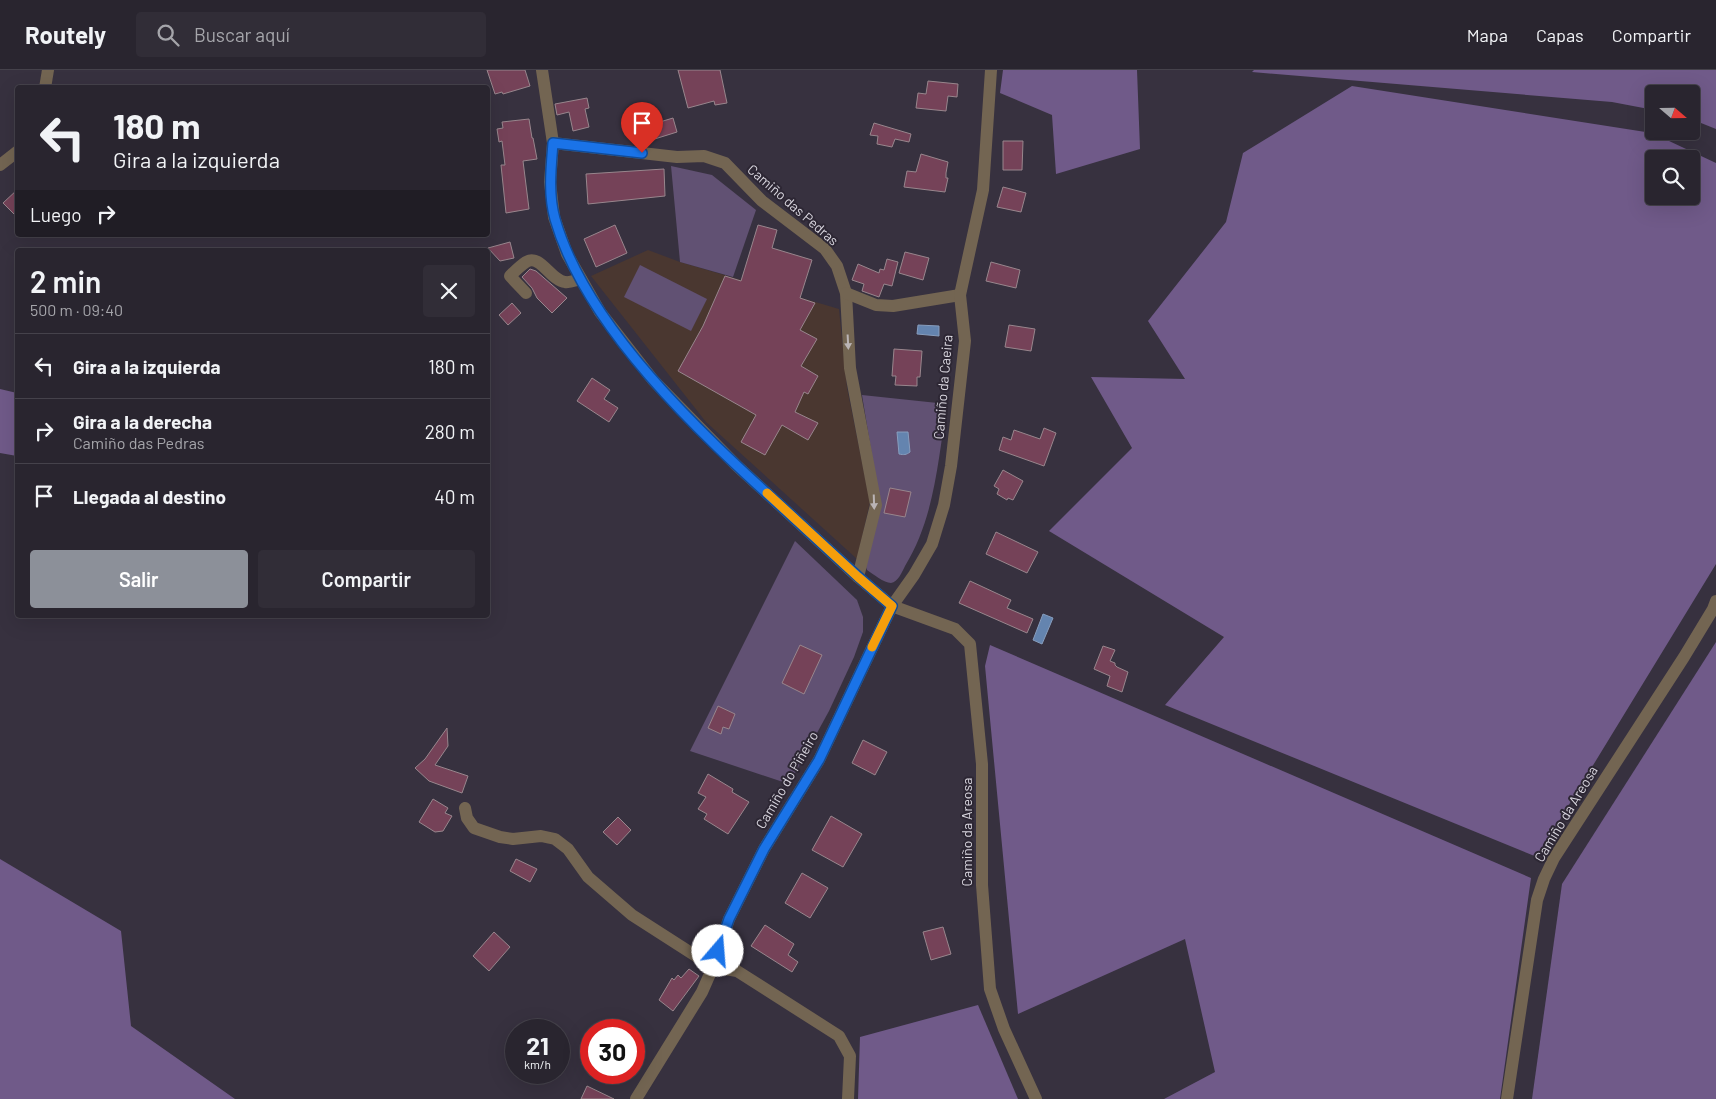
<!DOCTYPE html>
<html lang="es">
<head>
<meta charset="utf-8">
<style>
	:root { --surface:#29252f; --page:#312d37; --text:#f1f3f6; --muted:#a5a5aa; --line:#45424b; --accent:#8c9099 }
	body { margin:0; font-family:Barlow,sans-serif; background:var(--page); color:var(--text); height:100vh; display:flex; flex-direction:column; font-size:19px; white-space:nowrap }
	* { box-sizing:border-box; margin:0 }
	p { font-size:16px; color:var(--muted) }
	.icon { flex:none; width:28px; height:28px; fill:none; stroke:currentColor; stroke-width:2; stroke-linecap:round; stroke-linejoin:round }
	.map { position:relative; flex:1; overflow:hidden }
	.sheet { position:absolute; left:15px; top:178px; width:475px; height:370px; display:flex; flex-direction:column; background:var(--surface); border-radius:5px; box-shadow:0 5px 20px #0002,0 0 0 1px var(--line) }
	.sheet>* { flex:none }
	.top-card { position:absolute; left:15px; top:15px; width:475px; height:152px; border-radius:5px; box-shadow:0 5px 20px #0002,0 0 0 1px var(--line); background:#29252f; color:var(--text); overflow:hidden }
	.needle { width:32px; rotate:110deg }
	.tools { position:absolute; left:1645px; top:15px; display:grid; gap:10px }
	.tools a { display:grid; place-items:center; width:55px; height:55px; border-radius:5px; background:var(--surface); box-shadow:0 5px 20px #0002,0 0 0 1px var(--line); font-size:25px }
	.speed { position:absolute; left:505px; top:949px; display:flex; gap:10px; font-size:25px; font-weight:700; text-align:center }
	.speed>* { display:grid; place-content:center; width:65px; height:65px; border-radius:50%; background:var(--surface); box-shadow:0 5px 20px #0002,0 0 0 1px var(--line); line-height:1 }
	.speed small { font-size:12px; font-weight:400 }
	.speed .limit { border:8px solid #d22; background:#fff; color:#111 }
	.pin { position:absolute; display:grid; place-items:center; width:42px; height:42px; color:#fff; margin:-51px -21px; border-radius:50% 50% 50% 0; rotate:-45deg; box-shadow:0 0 5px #0007 }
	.pin .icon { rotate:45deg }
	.me { position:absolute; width:55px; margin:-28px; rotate:18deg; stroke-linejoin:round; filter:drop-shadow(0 0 4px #0008) }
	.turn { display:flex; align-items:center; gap:18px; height:105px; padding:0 15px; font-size:22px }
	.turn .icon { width:65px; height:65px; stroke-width:2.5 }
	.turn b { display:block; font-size:35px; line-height:42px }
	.then { display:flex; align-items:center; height:48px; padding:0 15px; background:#0003; gap:10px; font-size:19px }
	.round { display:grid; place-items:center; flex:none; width:52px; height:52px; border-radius:5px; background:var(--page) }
	.headline { display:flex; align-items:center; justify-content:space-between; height:85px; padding:0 15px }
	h1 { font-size:30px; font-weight:600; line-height:38px }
	.primary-button { display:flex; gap:10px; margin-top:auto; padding:10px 15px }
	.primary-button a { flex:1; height:58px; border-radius:5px; background:var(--accent); color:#fff; font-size:20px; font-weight:600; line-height:58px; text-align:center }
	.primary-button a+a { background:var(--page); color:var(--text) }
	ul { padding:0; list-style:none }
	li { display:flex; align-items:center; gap:15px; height:65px; padding:0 15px; border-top:1px solid var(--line) }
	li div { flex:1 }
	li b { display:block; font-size:19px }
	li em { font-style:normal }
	header { display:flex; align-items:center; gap:30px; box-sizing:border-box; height:70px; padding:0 25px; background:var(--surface); border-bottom:1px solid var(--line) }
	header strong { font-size:24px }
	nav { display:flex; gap:28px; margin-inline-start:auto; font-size:18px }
	.search { width:350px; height:45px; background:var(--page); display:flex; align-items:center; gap:12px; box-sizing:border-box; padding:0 18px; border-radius:5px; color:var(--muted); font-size:19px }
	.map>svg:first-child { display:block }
</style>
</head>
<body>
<header>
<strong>Routely</strong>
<div class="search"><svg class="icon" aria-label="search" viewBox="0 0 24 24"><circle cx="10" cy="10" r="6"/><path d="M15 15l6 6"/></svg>Buscar aquí</div>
<nav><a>Mapa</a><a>Capas</a><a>Compartir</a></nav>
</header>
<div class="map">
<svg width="1716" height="1029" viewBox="0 0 1716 1029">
	<rect width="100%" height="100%" fill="#37313f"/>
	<polygon fill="#4a3730" points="648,180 680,192 839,239 847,318 870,432 857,489 706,352 591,206"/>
	<g fill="#615173">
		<polygon points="671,96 712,105 756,140 733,207 680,192"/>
		<polygon points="640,195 707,229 691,261 624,227"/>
		<path d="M862,325L947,334C938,390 935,447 905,496C902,502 898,512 891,513C884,513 873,504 867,500L866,497L880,434Z"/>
		<polygon points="795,471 857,530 863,547 863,562 854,587 829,641 789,714 690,681"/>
	</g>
	<g fill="#705a89" fill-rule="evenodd">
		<polygon points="1003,0 1137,0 1140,79 1056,104 1052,45 1000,23"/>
		<polygon points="1254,0 1716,0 1716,59 1691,49 1691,24 1654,24 1654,40 1612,32 1252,2"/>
		<path d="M1352,16L1652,63L1716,93V494L1537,787L1165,635L1224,567L1049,461L1132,378L1091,307L1185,309L1148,251L1226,152L1243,83ZM1654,89H1691V126H1654Z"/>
		<polygon points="0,319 17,323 17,386 0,383"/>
		<polygon points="1716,572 1716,1029 1532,1029 1562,814"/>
		<polygon points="990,575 1531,808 1500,1029 1164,1029 1215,1002 1185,869 1018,944 985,596"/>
		<polygon points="0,789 121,861 131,956 235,1029 0,1029"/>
		<polygon points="978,935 1018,1029 858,1029 860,967"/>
	</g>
	<g fill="#6484af" stroke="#879dbd">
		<polygon points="918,255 939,256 939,266 917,264"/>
		<path d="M897,362H908L910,382C906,385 904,385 899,384Z"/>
		<polygon points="1043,544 1053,548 1042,574 1033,570"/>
	</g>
	<g fill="#754258" stroke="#98868d">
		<polygon points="487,0 525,0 530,16 503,24 502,22 495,24"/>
		<polygon points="678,0 720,0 727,33 715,35 714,31 688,38"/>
		<polygon points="928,11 958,14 957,27 948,26 946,41 916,38 918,23 926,24"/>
		<polygon points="587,28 589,38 585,39 589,57 573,61 569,42 557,45 555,34"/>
		<polygon points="673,48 677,62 645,72 640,58"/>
		<polygon points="529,49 532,68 533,68 537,89 523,91 529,139 506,143 501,95 505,95 502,71 499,72 497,59 503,58 502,52"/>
		<polygon points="874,53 911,64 909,72 895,69 892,77 877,74 878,66 870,65"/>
		<polygon points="1003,71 1023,71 1022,100 1003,100"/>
		<polygon points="921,84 948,92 946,103 946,108 948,108 945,122 904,117 907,101 916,102"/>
		<polygon points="664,99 665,126 588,134 586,104"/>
		<polygon points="1003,117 1026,123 1021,142 997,137"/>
		<polygon points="18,119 18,148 3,133"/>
		<polygon points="615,155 627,183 596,197 584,169"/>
		<polygon points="758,155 777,160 772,178 812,190 800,228 815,233 800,260 817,269 801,296 818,306 808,324 804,322 795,342 818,353 808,370 782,355 765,385 741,372 756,345 678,301 703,256 725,206 741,211"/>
		<polygon points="510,172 514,188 500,191 488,178"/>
		<polygon points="905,182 929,188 923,210 899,203"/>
		<polygon points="887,189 898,192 892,216 884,214 879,227 862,221 864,214 852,210 858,194 879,203 880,199 884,200"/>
		<polygon points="991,192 1020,200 1016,218 986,211"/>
		<polygon points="530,199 536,201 567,228 552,243 537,228 532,218 522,207"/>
		<polygon points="512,233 521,243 508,255 499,245"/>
		<polygon points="1009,255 1035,259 1031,281 1005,277"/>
		<polygon points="894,279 922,281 920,307 917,307 917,316 895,315 896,306 892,306"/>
		<polygon points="592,308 610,320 604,329 618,338 609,352 577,331"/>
		<polygon points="1044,358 1056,363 1044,396 999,380 1003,367 1011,370 1014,360 1040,369"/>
		<polygon points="1003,400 1023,411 1013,430 1008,428 1007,430 997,424 999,419 994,416"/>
		<polygon points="890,418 911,422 905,447 884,443"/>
		<polygon points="996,462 1038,482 1027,503 986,484"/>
		<polygon points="970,511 1011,530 1007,538 1033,549 1027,563 959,533"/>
		<polygon points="800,575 822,585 804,624 782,613"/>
		<polygon points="1103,576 1115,580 1110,591 1115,593 1115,595 1117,597 1128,602 1122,622 1107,616 1110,606 1094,599"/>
		<polygon points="718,636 735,644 729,659 723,657 721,664 708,658"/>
		<polygon points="447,658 448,676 435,695 468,706 462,723 429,711 415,698 425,689"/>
		<polygon points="863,670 887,682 875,705 852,693"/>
		<polygon points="708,704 733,719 732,722 749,732 728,764 704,749 707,744 698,739 706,727 698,723"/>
		<polygon points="433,729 448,738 445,743 452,746 443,761 435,762 419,752"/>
		<polygon points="831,746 862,764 843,797 812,780"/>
		<polygon points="618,747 631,760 617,775 603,762"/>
		<polygon points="516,789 537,799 530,812 510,801"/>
		<polygon points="802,803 828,818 810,848 785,833"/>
		<polygon points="765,855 794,874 788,885 798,892 792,902 751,876"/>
		<polygon points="943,857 951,884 931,890 923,862"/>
		<polygon points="494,862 510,877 489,901 473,886"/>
		<polygon points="689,899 699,906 673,941 659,930 672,908 674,910 678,905 681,908"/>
		<polygon points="587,1016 614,1029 581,1029"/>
	</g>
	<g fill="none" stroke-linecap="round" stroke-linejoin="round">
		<g stroke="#736552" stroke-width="12">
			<polyline points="542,0 553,73 550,112 554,147 567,184 600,242 653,310 736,395 858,507 892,536 955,559 970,574 982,694 982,815 990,919 1004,959 1036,1029"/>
			<polyline points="45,18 48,0"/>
			<polyline points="553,73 677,87 704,86 725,93 762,131 825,179 837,196 846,223 850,298 876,435 858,507"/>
			<polyline points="0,95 18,81"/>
			<path d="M526,223L510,206C515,201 520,196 526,192C540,183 551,211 565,212C570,213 576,210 581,209"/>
			<polyline points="846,223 876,235 893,236 960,225"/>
			<polyline points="465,738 467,748 474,758 500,767 513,769 541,766 555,769 568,779 588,807 632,845 713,897 737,901 839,966 850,986 848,1029"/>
			<polyline points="636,1029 702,922 713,897 729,849 764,779 819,690 892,536 914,505 932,474 944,435 951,396 965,271 960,225 983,120 991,0"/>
			<polyline points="1507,1029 1537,830 1544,809 1554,788 1684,587 1713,539 1716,531"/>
		</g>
	</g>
	<defs><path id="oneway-solid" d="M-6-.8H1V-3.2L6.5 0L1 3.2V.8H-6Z" transform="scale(1.25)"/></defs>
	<g fill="#bab4b5">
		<use href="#oneway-solid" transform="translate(848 272) rotate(87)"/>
		<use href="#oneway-solid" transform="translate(874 432) rotate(88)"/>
	</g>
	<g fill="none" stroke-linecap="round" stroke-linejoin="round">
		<defs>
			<path id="route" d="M642,83L553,73C551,98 548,124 555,149C586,257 700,363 782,437C818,470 854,504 892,536L819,690L764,779L729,849L718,881"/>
		</defs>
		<use href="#route" stroke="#114b97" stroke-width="12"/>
		<use href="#route" stroke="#1a73e8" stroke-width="9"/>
		<polyline stroke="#f59e0b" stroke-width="9" points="767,423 858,507 892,536 872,577"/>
	</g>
	<g text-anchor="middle" stroke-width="4" stroke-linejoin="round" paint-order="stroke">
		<g font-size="14" fill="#d9d6df" stroke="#2d2734">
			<text transform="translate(793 135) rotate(41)" y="5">Camiño das Pedras</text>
			<text transform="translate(943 317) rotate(-85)" y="5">Camiño da Caeira</text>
			<text transform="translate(787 710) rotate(-60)" y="5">Camiño do Piñeiro</text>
			<text transform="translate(1566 744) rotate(-59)" y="5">Camiño da Areosa</text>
			<text transform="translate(967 762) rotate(-90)" y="5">Camiño da Areosa</text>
		</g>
	</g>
</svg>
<div class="tools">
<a><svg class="needle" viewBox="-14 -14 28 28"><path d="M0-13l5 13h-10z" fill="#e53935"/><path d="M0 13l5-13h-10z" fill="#a5a5aa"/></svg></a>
<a><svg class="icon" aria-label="search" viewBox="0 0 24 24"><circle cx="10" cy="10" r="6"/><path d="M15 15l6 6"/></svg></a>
</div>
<div class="speed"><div>21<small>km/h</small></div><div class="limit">30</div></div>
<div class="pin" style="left:642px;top:83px;background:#d93025"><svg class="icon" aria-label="arrive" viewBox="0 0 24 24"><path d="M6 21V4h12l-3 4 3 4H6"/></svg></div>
<svg class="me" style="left:718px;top:881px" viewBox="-20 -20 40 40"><circle r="19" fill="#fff"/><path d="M0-13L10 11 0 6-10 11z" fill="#1a73e8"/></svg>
<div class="top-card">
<div class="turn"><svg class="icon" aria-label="left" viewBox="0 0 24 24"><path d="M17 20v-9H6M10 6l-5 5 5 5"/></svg><div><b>180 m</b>Gira a la izquierda</div></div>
<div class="then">Luego<svg class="icon" aria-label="right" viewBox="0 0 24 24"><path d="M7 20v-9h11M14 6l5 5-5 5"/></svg></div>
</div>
<section class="sheet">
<div class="headline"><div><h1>2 min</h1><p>500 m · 09:40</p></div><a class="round"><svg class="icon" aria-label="close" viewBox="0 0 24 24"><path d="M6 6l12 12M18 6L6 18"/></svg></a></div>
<ul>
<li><svg class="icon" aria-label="left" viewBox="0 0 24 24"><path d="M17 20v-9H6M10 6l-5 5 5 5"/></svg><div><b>Gira a la izquierda</b></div><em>180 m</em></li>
<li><svg class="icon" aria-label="right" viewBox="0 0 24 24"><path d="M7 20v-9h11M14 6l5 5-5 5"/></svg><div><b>Gira a la derecha</b><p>Camiño das Pedras</p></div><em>280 m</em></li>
<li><svg class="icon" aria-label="arrive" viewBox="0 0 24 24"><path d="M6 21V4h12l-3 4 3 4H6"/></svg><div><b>Llegada al destino</b></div><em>40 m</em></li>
</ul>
<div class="primary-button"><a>Salir</a><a>Compartir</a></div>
</section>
</div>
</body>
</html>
